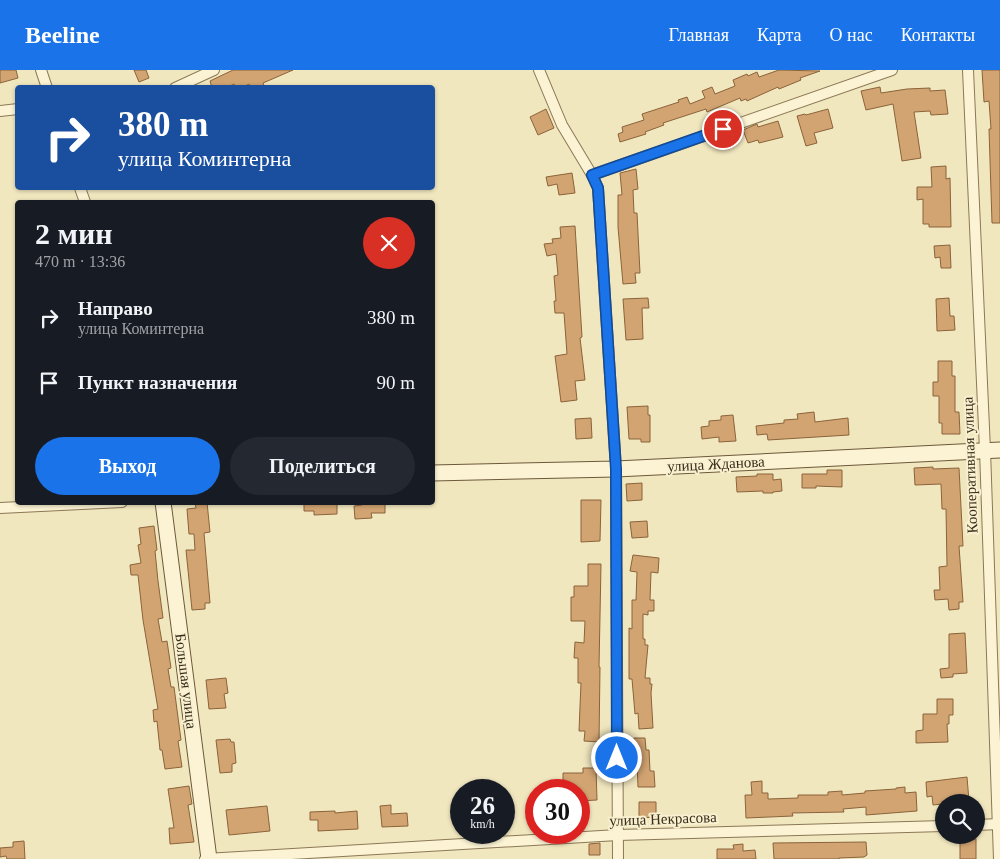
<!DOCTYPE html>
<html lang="ru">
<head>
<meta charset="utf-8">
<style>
	:root { --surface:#171b24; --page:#242831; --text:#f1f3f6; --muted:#9ea1a6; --accent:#1a73e8 }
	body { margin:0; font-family:"Times New Roman",serif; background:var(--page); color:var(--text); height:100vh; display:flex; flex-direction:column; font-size:19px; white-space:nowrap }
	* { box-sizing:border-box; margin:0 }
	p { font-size:16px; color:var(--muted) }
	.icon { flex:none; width:28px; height:28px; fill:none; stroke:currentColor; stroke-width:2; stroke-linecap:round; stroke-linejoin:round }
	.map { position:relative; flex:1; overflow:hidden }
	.details { position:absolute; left:15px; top:130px; width:420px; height:305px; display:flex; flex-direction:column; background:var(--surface); border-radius:5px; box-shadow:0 1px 4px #0004 }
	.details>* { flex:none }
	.guide { position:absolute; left:15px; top:15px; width:420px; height:105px; border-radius:5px; box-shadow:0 1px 4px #0004; background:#1a4fa0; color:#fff; overflow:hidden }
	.buttons { position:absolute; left:935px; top:724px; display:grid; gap:10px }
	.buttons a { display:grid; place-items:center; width:50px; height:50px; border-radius:50%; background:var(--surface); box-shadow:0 1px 4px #0004; font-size:25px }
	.speed { position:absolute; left:450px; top:709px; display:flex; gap:10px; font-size:25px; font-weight:700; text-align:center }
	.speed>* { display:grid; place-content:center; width:65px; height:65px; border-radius:50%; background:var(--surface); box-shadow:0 1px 4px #0004; line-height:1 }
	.speed small { font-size:12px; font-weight:400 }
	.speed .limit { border:8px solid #d22; background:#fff; color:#111 }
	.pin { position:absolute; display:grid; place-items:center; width:42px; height:42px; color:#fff; margin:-21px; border:2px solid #fff; border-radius:50%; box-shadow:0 1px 5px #0007 }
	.me { position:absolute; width:55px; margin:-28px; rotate:0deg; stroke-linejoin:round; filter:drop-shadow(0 0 4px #0008) }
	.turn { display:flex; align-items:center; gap:18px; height:105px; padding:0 20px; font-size:22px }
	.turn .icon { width:65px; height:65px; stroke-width:2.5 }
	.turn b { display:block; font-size:35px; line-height:42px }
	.round { display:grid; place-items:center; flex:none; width:52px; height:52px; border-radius:26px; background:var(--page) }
	.overview { display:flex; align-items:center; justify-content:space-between; height:85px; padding:0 20px }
	h1 { font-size:30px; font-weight:700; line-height:38px }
	.button { display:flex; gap:10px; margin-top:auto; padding:10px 20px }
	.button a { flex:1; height:58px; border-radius:30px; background:var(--accent); color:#fff; font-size:20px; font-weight:700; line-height:58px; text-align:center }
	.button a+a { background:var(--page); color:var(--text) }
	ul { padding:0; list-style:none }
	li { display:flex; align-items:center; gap:15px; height:65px; padding:0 20px }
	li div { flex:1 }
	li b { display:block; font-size:19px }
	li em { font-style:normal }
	header { display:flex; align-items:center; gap:30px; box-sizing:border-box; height:70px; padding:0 25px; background:var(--accent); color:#fff }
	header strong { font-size:24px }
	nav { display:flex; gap:28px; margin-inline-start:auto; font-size:18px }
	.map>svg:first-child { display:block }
</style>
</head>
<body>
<header>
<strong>Beeline</strong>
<nav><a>Главная</a><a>Карта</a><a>О нас</a><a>Контакты</a></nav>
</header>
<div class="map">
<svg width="1000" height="789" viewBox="0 0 1000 789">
	<rect width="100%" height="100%" fill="#f1e7bf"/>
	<g fill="#d2a472" stroke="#8b633a">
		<polygon points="0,0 16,0 18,8 0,13"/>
		<polygon points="134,0 146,0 149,8 139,12"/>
		<polygon points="233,0 293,0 263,13 265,18 251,18 249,14 241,18 236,18 234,14 226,18 212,18 210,11"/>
		<polygon points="779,0 820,1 800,8 801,10 779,19 778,17 747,31 746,29 741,31 740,28 707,42 706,39 663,53 664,55 645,62 646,64 620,72 618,64 623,62 622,57 644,50 642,44 679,32 678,30 687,27 690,34 705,28 702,21 712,17 715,24 735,16 733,10 747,4 748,6 757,2 759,7"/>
		<polygon points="982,0 1000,0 1000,153 992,153 989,59 991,59 989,31 984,32"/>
		<polygon points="880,17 881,23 907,19 930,18 930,21 945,20 948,44 931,45 930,41 914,42 921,88 902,91 893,34 866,40 861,21"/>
		<polygon points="546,39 554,58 538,65 530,47"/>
		<polygon points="828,39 833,58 814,63 817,73 806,76 797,46 805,44 806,45"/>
		<polygon points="778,51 783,67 759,73 758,70 748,73 743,60 757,54 758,57"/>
		<polygon points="946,96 946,109 950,108 951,157 929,157 929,154 923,154 923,129 917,130 917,117 932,117 931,97"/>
		<polygon points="636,99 638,119 633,120 634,143 637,143 640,203 635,203 636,213 623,214 618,157 618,125 622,125 620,103"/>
		<polygon points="572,103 575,123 559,125 557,114 548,116 546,107"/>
		<polygon points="575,156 582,267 580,268 585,310 575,311 577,330 561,332 555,286 567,284 564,243 555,243 554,231 556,231 554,206 558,205 556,184 547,186 544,174 553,173 552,169 561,168 560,157"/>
		<polygon points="950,175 951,198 941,198 940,187 935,188 934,176"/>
		<polygon points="648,228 649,238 642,238 643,269 626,270 623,229"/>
		<polygon points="949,228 950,246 954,246 955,260 937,261 936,229"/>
		<polygon points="938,291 952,291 952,306 955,306 955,342 959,342 960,364 942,364 942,353 939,353 939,326 933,326 933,312 938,312"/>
		<polygon points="648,336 648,345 650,345 650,372 641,372 641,369 629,369 627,337"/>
		<polygon points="814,342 815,352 848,348 849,365 768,370 767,364 757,365 756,356 784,353 784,350 798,349 797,344"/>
		<polygon points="733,345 736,371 719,372 719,367 702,369 701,357 709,356 709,351 721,350 721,346"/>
		<polygon points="591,348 592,368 576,369 575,349"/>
		<polygon points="933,397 933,399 959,398 963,476 959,476 963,532 959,532 959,539 949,540 948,529 935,530 934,520 940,520 939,497 947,496 946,439 942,439 941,414 915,415 914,398"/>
		<polygon points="827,400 842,400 842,417 816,416 816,418 802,418 802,404 827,404"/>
		<polygon points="757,404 773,404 773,410 781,409 782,421 773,422 773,423 763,423 763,421 737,422 736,407 757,406"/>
		<polygon points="642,413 642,430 627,431 626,414"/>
		<polygon points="581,430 601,430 600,471 581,472"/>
		<polygon points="195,432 207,432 210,462 204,463 210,533 205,533 205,539 192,540 186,480 195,480 194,464 189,464 187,439 196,438"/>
		<polygon points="304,432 337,432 337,444 314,445 314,441 304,441"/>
		<polygon points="362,432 385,432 385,443 371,443 372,448 355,449 354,436 362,435"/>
		<polygon points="647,451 648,467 632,468 630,452"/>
		<polygon points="154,456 157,480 155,481 158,511 163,548 158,549 162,572 167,571 171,598 168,599 171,617 174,617 181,670 178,671 182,697 165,699 162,680 160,680 157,651 154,652 153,640 158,639 143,550 138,505 131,505 130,495 141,493 138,475 141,474 139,458"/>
		<polygon points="633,485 659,488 658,503 651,502 650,530 654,530 654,541 648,541 648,545 643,544 643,569 645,569 645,575 648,575 645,608 650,608 650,614 652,614 651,623 653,658 639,659 638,643 635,644 632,609 629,609 629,558 632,559 632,530 636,530 637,502 630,501"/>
		<polygon points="588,494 601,494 599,597 600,597 599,672 584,671 585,661 579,661 581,613 578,613 578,588 574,588 575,572 584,573 585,551 571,551 571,527 574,527 574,516 588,516"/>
		<polygon points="965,563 967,603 953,604 953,607 941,608 940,599 949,598 949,564"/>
		<polygon points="226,608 228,623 224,624 226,638 209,639 206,610"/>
		<polygon points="937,629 953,629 953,645 949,645 949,654 947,654 948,672 916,673 916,661 923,660 923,644 937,644"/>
		<polygon points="634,668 645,668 646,680 649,680 650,701 654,701 655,717 638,717 637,690 635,690"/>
		<polygon points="230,669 231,672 234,672 236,693 232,694 232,702 220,703 216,670"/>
		<polygon points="583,698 596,698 597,730 579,731 579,720 571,720 570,715 563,715 563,703 583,703"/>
		<polygon points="967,707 969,731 933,735 932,726 927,727 926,712"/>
		<polygon points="762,711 762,723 768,723 768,729 798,728 798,725 828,725 828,722 842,721 842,725 865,723 865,721 896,719 896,718 905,717 905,723 916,722 917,741 866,745 866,737 843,739 844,742 792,743 793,746 746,748 745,725 752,725 751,712"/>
		<polygon points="189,716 192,734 188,735 194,772 170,774 169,758 174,758 168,719"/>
		<polygon points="639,732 656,732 656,747 639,748"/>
		<polygon points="391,735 391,744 407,743 408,756 382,757 380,736"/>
		<polygon points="267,736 270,761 229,765 226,740"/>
		<polygon points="335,741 335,743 357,741 358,759 318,761 318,750 310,750 310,742"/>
		<rect x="960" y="769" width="16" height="20"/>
		<polygon points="24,771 25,789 7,789 6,786 0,787 0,778 13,777 13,772"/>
		<polygon points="866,772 867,785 864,787 839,788 839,789 774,789 773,773"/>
		<polygon points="600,773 600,785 589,785 589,774"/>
		<polygon points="743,774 743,781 755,780 756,789 717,789 717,779 734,779 733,775"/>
	</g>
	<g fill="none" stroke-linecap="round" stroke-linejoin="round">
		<defs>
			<g id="street">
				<polyline points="41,0 47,18"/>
				<polyline points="539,0 562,55 592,105 598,118 616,399 618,789"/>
				<polyline points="968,0 985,380 999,789"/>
				<polyline points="175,18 214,0"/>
				<polyline points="0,41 18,39"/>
				<polyline points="592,105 892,0"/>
				<polyline points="80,118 85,132"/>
				<polyline points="0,438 122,432"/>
				<polyline points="976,755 1000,754"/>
				<polyline points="205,789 618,765 944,756"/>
			</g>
			<g id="secondary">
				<polyline points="432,403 616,399 1000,380"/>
				<polyline points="163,432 209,789"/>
			</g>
		</defs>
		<use href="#street" stroke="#8b7856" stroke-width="12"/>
		<use href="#secondary" stroke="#6c593a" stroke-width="17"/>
		<use href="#street" stroke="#fbf3d3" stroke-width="10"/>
		<use href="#secondary" stroke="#fbf3d3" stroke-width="15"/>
	</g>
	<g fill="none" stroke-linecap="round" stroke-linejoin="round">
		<defs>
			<polyline id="route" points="617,688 616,399 598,118 592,105 723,59"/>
		</defs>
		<use href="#route" stroke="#114b97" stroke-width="12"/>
		<use href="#route" stroke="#1a73e8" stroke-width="9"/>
	</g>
	<g text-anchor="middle" stroke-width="4" stroke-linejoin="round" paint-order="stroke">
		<g font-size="15" fill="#392d1c" stroke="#f8f0cf">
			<text transform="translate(716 394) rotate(-3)" y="5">улица Жданова</text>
			<text transform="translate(970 395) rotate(-92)" y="5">Кооперативная улица</text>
			<text transform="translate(186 611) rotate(83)" y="5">Большая улица</text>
			<text transform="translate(663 749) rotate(-2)" y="5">улица Некрасова</text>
		</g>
	</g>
</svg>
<div class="buttons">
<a><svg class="icon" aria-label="search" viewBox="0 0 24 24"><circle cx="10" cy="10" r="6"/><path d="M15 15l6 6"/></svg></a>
</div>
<div class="speed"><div>26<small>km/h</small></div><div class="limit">30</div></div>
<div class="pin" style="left:723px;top:59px;background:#d93025"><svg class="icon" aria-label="arrive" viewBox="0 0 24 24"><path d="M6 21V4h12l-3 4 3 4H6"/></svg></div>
<svg class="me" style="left:617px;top:688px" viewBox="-20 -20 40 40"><circle r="17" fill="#1a73e8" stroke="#fff" stroke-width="3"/><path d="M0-11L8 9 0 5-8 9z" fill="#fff"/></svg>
<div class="guide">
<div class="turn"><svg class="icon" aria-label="right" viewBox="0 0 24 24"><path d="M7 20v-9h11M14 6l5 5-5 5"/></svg><div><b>380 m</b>улица Коминтерна</div></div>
</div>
<section class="details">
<div class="overview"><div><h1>2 мин</h1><p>470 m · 13:36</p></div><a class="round" style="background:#d93025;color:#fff"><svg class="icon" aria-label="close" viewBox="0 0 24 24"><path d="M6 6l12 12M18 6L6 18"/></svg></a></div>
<ul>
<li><svg class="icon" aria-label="right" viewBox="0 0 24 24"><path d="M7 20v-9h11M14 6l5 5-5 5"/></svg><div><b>Направо</b><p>улица Коминтерна</p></div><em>380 m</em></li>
<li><svg class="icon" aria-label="arrive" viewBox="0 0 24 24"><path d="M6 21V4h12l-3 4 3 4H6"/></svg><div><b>Пункт назначения</b></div><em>90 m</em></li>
</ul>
<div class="button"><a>Выход</a><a>Поделиться</a></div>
</section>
</div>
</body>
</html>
